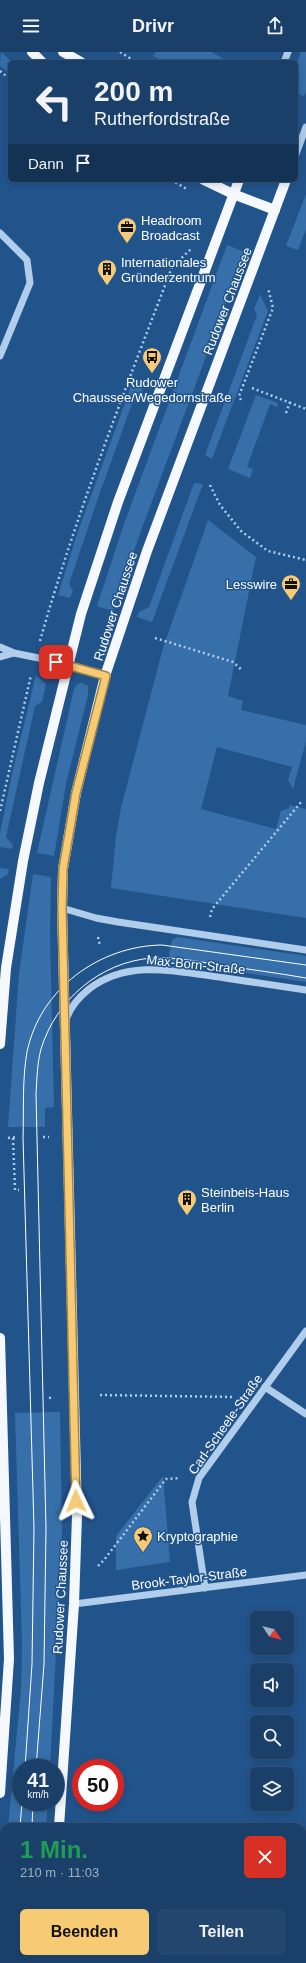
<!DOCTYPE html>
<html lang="de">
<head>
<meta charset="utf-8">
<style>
	:root { --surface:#1a3f69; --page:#23466f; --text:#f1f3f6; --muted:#9fafc0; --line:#38587d; --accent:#f6cb73 }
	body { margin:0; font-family:Arial,sans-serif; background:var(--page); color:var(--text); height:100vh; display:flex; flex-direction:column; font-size:15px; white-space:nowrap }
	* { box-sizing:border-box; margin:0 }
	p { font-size:13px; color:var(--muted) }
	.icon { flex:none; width:22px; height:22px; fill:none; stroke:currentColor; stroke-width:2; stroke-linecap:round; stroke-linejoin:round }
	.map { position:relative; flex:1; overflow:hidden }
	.sheet { position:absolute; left:0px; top:1771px; width:306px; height:140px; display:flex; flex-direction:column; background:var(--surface); border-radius:12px 12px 0 0; box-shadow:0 2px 10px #0003,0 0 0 1px var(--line) }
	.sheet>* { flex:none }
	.hud { position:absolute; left:8px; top:8px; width:290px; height:122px; border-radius:6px; box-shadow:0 2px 10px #0003,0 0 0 1px var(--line); background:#1a3f69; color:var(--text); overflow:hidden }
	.needle { width:26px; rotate:126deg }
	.buttons { position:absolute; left:250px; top:1559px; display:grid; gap:8px }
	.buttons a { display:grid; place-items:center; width:44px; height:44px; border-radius:6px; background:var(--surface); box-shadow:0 2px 10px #0003,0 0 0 1px var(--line); font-size:20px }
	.speed { position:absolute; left:12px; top:1707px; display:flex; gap:8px; font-size:20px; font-weight:700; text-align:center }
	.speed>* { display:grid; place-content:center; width:52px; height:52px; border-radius:50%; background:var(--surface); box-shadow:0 2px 10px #0003,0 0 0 1px var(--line); line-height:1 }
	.speed small { font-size:10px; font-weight:400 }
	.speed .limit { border:6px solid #d22; background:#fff; color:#111 }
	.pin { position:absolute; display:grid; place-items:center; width:34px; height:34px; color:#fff; margin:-17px; border-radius:8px; box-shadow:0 2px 6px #0006 }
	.me { position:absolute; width:44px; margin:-22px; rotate:358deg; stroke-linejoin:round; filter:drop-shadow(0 0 3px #0008) }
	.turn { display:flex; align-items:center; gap:14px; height:84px; padding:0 20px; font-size:18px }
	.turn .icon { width:52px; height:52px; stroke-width:2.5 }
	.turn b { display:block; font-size:28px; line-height:34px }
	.then { display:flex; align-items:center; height:38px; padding:0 20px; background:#0003; gap:8px; font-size:15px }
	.round { display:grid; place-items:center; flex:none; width:42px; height:42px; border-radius:6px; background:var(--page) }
	.headline { display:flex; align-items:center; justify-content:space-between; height:68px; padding:0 20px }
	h1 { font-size:24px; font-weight:700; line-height:30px; color:#1e9e55 }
	.action { display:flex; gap:8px; margin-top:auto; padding:8px 20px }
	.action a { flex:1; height:46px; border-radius:6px; background:var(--accent); color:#111; font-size:16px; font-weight:700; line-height:46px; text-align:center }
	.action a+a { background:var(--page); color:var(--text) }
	header { display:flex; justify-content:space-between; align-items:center; height:52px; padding:0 20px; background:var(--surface); font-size:18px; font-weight:700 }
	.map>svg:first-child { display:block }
</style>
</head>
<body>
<header><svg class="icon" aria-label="menu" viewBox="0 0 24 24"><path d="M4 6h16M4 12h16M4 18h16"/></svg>Drivr<svg class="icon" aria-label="share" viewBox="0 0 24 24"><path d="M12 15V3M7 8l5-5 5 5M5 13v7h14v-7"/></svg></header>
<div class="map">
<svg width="306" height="1911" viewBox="0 0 306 1911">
	<rect width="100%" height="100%" fill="#22548c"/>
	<g fill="#366fa9">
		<polygon points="1,0 12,10 10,10 10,22 0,14"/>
		<polygon points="156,0 212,0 229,10 164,10 153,4"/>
		<polygon points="301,0 306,0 306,39 304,44 296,41 296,14"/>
		<polygon points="306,142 306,177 298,198 286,194"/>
		<polygon points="227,193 245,200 142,476 113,559 97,554 124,472"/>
		<polygon points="260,242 268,259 212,407 205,403 257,263 254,257"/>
		<polygon points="134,326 145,330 139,346 133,349 98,446 69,532 73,539 70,546 58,543 76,485"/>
		<polygon points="256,343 278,351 277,355 270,352 247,415 253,417 250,426 228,417"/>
		<polygon points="194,431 203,432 152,570 137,565 139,560 149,555"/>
		<polygon points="208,468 256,505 228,644 243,649 241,658 306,673 306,689 293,737 288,728 292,715 217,695 201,757 276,777 281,759 289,756 289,753 306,757 306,866 111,836 116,784 121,756 163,596"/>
		<polygon points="36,623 46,632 42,650 35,654 6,785 13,793 12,797 0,795 0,781 12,722"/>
		<polygon points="82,631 88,634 88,643 66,732 54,804 37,801 74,637 77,632"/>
		<polygon points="0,816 9,817 8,822 0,827"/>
		<polygon points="33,822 51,825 50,880 54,1055 45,1056 45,1075 8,1075 19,922"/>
		<polygon points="177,885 306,904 306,930 173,910 169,903 172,888"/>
		<polygon points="60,1360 62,1482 50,1716 21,1716 21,1750 48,1750 46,1775 8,1775 21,1638 22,1591 15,1361"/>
		<polygon points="163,1424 170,1510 116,1518 116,1484"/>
		<polygon points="4,1821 4,1907 39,1907 38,1911 0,1911 0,1864"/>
	</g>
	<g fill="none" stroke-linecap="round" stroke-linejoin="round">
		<g stroke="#b0cdeb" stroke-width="2.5" stroke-dasharray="2 3" stroke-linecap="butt">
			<polyline points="120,0 136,10"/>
			<polyline points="0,19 10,27"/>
			<polyline points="296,53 300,54"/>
			<polyline points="171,128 187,137"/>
			<polyline points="252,336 306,357"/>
			<polyline points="241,348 239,344 273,256 268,236"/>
			<polyline points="286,361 290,350"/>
			<polyline points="210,433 220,453 241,479 268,499 306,508"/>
			<polyline points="155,586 233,610 243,619"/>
			<path d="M40,589C76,462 125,338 172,215L191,197"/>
			<polyline points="0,759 31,623"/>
			<polyline points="210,865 212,857 302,749"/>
			<polyline points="98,885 100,894"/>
			<polyline points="43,1085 49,1085"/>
			<polyline points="8,1086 18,1085"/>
			<polyline points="13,1086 15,1138 19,1138"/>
			<polyline points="100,1343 235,1345"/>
			<polyline points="49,1346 54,1345"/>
			<polyline points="98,1514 104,1508 166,1427 180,1426"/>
		</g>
		<g stroke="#b0cdeb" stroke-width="7">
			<polyline points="284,10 288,0"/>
			<polyline points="296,102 306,75"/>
			<polyline points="0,181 27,208 30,231 0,304"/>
			<polyline points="0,595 14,601 68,612 105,624"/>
			<polyline points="0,605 14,601"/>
			<polyline points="62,856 96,866 118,870 306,898"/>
			<path d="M66,968C70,955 79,945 89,937C129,906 180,920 225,926C252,930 279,934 306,938"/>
			<polyline points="265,1335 306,1362"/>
			<polyline points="205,1536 192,1450 199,1426 306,1279"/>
			<polyline points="74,1552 306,1523"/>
		</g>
		<g stroke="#f5f9fe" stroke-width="10">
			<polyline points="32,0 42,10"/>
			<polyline points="63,0 81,10"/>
			<polyline points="204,128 233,142 275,158"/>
			<polyline points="0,992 6,916 23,809 39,731 81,562 118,450 239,128"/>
			<polyline points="0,1286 9,1607 0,1741"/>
			<polyline points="59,1775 74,1552 77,1464 62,856 63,817 76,741 105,624 147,499 286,128"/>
			<polyline points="51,1911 52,1907"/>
		</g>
		<g stroke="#fff" stroke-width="1">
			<path d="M25,1716L32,1612L34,1476L23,1085C24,1057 22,1028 27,1000C40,937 99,894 162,893L306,913"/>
			<path d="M36,1716L44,1612L46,1477L36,1042C37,1027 37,1012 41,997C56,948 100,910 152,906C174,905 197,909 219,913C248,917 277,921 306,926"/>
			<polyline points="20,1775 22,1750"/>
			<polyline points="32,1775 33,1750"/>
			<polyline points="9,1911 9,1907"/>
			<polyline points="22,1911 22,1907"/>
		</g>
	</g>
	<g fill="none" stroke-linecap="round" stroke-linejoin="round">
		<defs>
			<polyline id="route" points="56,610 106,624 76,741 63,817 62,856 76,1449"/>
		</defs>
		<use href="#route" stroke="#a0844b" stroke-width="10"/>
		<use href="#route" stroke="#f6cb73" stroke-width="7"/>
	</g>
	<defs>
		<symbol id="office-pin" viewBox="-11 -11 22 30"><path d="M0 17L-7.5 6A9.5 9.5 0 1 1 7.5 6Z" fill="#f6cb73" stroke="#22548c"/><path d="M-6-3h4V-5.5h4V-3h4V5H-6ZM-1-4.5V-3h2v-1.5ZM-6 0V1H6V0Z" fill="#111"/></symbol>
		<symbol id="building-pin" viewBox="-11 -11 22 30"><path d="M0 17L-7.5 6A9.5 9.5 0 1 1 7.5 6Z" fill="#f6cb73" stroke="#22548c"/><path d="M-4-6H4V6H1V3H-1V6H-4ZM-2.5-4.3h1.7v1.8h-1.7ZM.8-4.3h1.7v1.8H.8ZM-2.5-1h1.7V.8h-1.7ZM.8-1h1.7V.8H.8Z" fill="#111"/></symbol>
		<symbol id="bus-pin" viewBox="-11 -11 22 30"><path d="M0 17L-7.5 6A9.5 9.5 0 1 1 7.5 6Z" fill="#f6cb73" stroke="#22548c"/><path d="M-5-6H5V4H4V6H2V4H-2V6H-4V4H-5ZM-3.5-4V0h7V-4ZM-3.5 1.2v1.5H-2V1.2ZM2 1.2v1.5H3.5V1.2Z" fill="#111"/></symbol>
		<symbol id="sight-pin" viewBox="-11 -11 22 30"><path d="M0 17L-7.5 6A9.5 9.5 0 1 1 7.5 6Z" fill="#f6cb73" stroke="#22548c"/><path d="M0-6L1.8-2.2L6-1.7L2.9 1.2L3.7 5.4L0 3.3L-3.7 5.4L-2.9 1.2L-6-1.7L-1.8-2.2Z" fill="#111"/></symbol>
	</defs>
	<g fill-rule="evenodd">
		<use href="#office-pin" x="116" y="164" width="22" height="30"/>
		<use href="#building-pin" x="96" y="206" width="22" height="30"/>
		<use href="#bus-pin" x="141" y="294" width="22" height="30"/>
		<use href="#office-pin" x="280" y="521" width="22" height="30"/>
		<use href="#building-pin" x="176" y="1136" width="22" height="30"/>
		<use href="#sight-pin" x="132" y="1473" width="22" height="30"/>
	</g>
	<g text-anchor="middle" stroke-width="3" stroke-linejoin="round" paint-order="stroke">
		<g font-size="13" fill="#fff" stroke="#22548c" text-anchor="start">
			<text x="141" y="173">Headroom<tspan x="141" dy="15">Broadcast</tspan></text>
			<text x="121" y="215">Internationales<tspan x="121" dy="15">Gründerzentrum</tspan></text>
			<text x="152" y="335" text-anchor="middle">Rudower<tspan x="152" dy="15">Chaussee/Wegedornstraße</tspan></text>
			<text x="277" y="537" text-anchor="end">Lesswire</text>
			<text x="201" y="1145">Steinbeis-Haus<tspan x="201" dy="15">Berlin</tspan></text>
			<text x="157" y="1489">Kryptographie</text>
		</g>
		<g font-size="13" fill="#fff" stroke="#22548c">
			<text transform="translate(227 249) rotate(-69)" y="5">Rudower Chaussee</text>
			<text transform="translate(115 554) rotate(-72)" y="5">Rudower Chaussee</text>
			<text transform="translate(196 912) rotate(6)" y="5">Max-Born-Straße</text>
			<text transform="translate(225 1372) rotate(-55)" y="5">Carl-Scheele-Straße</text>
			<text transform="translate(189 1526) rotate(-7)" y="5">Brook-Taylor-Straße</text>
			<text transform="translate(60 1545) rotate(-87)" y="5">Rudower Chaussee</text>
		</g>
	</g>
</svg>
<div class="buttons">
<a><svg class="needle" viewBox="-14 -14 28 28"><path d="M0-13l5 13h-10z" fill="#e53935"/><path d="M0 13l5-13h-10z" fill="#9fafc0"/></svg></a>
<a><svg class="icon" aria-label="sound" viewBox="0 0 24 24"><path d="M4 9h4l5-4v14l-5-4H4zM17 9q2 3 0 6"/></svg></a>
<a><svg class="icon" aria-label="search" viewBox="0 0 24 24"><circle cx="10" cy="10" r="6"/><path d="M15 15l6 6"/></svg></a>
<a><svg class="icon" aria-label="layers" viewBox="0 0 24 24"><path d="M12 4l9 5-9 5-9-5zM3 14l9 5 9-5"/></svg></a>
</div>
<div class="speed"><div>41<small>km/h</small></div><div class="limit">50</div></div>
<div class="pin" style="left:56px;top:610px;background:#d93025"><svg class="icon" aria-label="arrive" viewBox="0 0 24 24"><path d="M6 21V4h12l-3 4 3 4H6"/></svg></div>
<svg class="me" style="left:76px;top:1449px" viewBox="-20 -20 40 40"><path d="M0-17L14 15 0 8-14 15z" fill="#f6cb73" stroke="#fff" stroke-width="4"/></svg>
<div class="hud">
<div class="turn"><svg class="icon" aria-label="left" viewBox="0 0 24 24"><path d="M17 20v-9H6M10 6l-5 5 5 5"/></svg><div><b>200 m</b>Rutherfordstraße</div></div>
<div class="then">Dann<svg class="icon" aria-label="arrive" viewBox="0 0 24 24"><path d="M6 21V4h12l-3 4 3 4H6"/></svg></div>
</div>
<section class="sheet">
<div class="headline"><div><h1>1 Min.</h1><p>210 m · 11:03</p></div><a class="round" style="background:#d93025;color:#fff"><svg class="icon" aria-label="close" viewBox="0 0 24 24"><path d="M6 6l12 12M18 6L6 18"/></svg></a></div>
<div class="action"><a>Beenden</a><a>Teilen</a></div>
</section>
</div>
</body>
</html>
